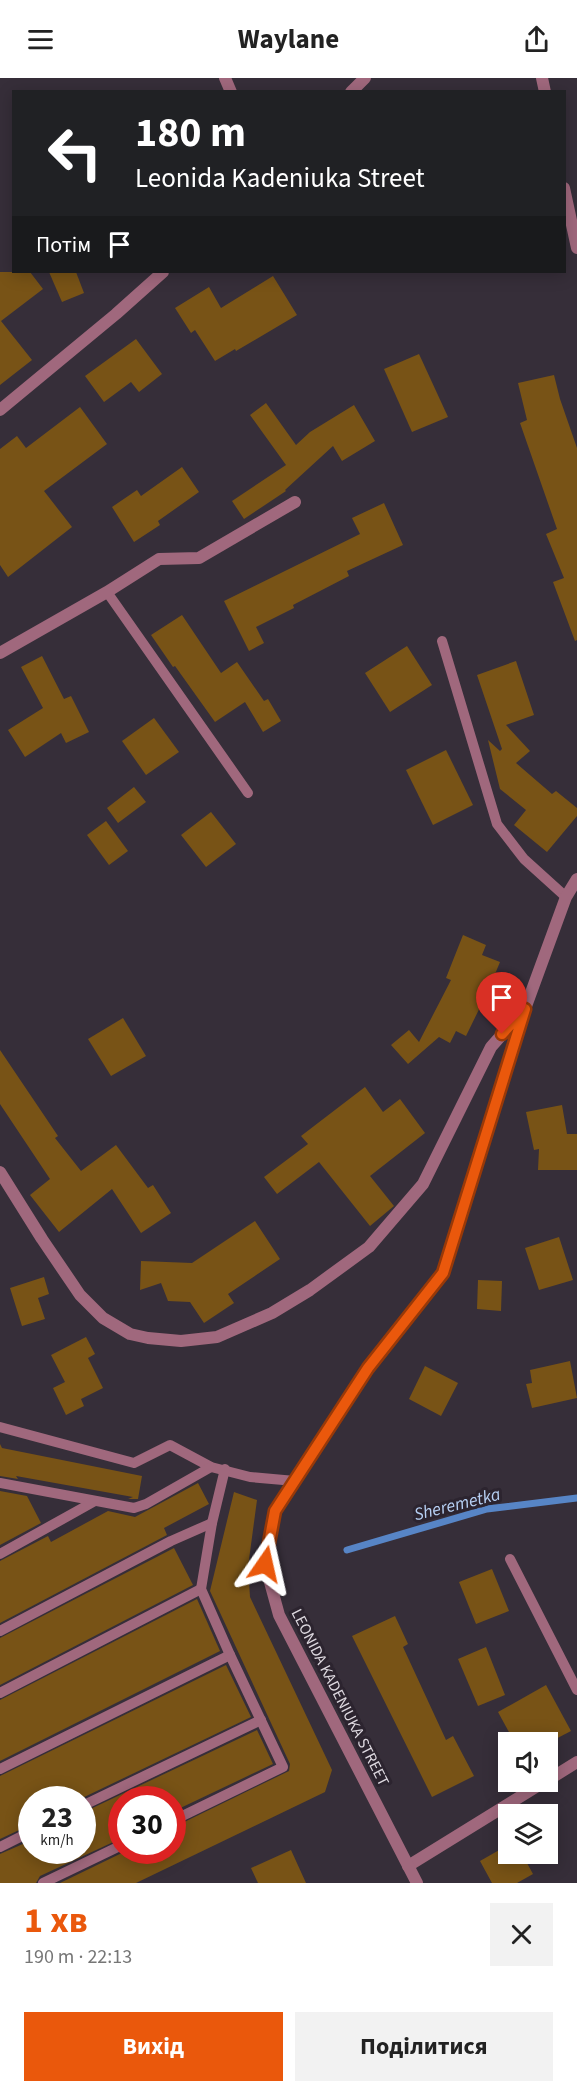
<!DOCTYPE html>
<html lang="uk">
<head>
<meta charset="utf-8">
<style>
	:root { --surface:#fff; --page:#f2f2f2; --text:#222; --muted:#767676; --accent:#ea580c }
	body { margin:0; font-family:"Source Sans 3",sans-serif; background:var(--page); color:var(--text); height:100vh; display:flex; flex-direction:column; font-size:22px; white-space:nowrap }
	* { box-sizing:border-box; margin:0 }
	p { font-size:20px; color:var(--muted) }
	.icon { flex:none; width:33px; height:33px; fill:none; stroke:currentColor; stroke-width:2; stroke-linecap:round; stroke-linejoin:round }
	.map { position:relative; height:1805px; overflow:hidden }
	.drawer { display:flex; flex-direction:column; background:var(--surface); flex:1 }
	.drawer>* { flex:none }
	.top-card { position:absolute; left:12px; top:12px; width:554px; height:183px; border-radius:0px; box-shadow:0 3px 15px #0003; background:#202124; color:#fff; overflow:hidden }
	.tools { position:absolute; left:498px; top:1654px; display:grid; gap:12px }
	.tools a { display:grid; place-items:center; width:60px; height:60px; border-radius:0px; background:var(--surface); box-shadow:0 3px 15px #0003; font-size:30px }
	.speed { position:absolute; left:18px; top:1708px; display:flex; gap:12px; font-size:30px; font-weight:700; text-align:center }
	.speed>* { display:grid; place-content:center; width:78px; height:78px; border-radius:50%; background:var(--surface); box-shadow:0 3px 15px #0003; line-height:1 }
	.speed small { font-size:15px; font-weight:400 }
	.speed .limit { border:9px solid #d22; background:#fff; color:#111 }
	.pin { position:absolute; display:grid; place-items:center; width:51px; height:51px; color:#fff; margin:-62px -26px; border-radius:50% 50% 50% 0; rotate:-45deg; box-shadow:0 0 6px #0007 }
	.pin .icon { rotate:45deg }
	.me { position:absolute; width:66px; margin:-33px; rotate:11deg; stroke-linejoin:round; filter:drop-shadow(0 0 4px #0008) }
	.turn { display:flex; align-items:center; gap:21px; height:126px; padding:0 24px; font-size:27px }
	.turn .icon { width:78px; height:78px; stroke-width:2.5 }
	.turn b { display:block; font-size:42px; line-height:51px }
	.then { display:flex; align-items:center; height:57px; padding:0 24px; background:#0003; gap:12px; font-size:22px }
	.round { display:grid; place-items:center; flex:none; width:63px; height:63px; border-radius:0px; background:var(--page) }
	.summary { display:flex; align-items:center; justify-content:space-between; height:102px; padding:0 24px }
	h1 { font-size:36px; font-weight:700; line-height:45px; color:var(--accent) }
	.action { display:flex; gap:12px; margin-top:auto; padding:12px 24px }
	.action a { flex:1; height:69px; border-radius:0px; background:var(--accent); color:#fff; font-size:24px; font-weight:700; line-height:69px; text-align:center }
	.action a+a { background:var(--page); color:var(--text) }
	header { display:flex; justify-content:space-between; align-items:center; height:78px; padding:0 24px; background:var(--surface); font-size:27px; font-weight:700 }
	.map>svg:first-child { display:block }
</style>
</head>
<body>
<header><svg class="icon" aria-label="menu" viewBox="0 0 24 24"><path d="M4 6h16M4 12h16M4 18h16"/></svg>Waylane<svg class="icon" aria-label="share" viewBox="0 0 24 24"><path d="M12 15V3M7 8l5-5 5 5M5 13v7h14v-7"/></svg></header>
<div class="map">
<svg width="577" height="1805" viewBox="0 0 577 1805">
	<rect width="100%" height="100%" fill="#362e39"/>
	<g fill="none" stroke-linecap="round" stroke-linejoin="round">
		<polyline stroke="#5785c6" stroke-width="7" points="347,1472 487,1431 577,1420"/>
	</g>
	<g fill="#785316">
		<polygon points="0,194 30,194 43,211 1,243 32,282 0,307"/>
		<polygon points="49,194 76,194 84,215 62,224"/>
		<polygon points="273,198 297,237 236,273 235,271 215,283 195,252 191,255 175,230 209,209 221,230"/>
		<polygon points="136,261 162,296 139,314 131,304 104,324 85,298"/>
		<polygon points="419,276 448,339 412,354 384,291"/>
		<polygon points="554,297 560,321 577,370 577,562 575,563 553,504 564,500 546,456 557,451 520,345 527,342 518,305"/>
		<polygon points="266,325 296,367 310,354 354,327 375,363 342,383 333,368 285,412 286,413 244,441 232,423 286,387 250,337"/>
		<polygon points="80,329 107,366 44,413 72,449 8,499 0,487 0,371 17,358 26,370"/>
		<polygon points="182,389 199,414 158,443 160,447 134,464 112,429 137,412 141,418"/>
		<polygon points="384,425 403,467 347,493 349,498 293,527 294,530 256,549 264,565 249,573 224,523 360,456 352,440"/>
		<polygon points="182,537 221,595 237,584 264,623 268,621 281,643 263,654 245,624 215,644 175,588 173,589 151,557"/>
		<polygon points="407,568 432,607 390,634 365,595"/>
		<polygon points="42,578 64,621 71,618 89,654 66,665 61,655 25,679 8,652 43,630 21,589"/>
		<polygon points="516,583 534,637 506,647 530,673 516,685 552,716 556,713 577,730 577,738 547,774 514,747 526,732 500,711 488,662 500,673 502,671 477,597"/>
		<polygon points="154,640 179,674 146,697 122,663"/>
		<polygon points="446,672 473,727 433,747 406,692"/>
		<polygon points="134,709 146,724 118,745 107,730"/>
		<polygon points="211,734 236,766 206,789 181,757"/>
		<polygon points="106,743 128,773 109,787 87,757"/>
		<polygon points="463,857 486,867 482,877 500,884 488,913 466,958 456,953 450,965 439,959 408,986 391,967 409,952 419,964 451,902 446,900"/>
		<polygon points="123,940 146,978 111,998 88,961"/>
		<polygon points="0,972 58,1058 55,1060 81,1093 116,1067 148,1110 153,1107 171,1135 141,1155 112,1111 59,1154 30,1117 50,1101 0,1026"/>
		<polygon points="365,1009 383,1034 400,1021 425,1055 370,1098 394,1128 370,1148 319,1084 277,1116 264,1099 308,1066 301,1058"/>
		<polygon points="562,1027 567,1056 577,1056 577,1092 538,1092 539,1071 534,1072 526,1034"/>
		<polygon points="255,1143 280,1181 228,1216 234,1225 204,1245 190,1224 168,1223 161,1205 140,1212 141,1183 192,1185"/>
		<polygon points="559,1159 573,1202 539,1212 525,1170"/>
		<polygon points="44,1199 49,1216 38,1220 45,1241 22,1248 10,1210"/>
		<polygon points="478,1202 502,1203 501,1233 477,1231"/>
		<polygon points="86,1259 95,1276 88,1280 103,1310 81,1321 84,1328 66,1337 53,1310 65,1304 51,1277"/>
		<polygon points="570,1283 577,1320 532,1330 526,1306 532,1305 530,1292"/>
		<polygon points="425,1288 458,1305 441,1338 409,1321"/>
		<polygon points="0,1366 2,1370 142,1398 138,1421 128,1421 133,1419 16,1398 18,1401 0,1398"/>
		<polygon points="198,1405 209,1426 164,1450 167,1457 0,1545 0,1483 48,1458 51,1464 108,1433 135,1439"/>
		<polygon points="0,1413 27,1418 41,1445 0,1467"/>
		<polygon points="234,1414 257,1422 248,1489 250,1519 332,1692 325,1714 136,1805 60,1805 126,1773 172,1773 172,1750 289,1693 290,1686 210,1513"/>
		<polygon points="174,1470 193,1507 0,1607 0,1560"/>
		<polygon points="492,1491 509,1533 476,1546 459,1504"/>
		<polygon points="197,1521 220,1573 0,1683 0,1622"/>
		<polygon points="395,1538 408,1566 403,1569 446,1662 453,1658 474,1698 432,1719 352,1558"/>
		<polygon points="486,1569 505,1617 478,1628 458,1581"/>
		<polygon points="226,1587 251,1639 78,1722 32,1722 32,1746 0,1761 0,1698"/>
		<polygon points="546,1607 571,1653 548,1665 515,1665 498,1634"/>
		<polygon points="257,1652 273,1686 172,1734 172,1722 122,1722 122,1760 40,1798 36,1805 0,1805 0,1776 32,1762 32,1773 82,1773 82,1735"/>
		<polygon points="508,1767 508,1776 522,1776 533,1796 517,1805 492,1805 480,1783"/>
		<polygon points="291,1772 306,1805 258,1805 251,1790"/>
	</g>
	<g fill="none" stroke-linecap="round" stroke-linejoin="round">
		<g stroke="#a0687d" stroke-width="10">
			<polyline points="107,514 248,715"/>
			<polyline points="442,563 497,746 524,781 566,819"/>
			<polyline points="0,1349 134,1385 170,1367 211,1389 250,1399 295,1403"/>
			<polyline points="0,1405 134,1430 146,1426 211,1389"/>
			<polyline points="0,1476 95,1423"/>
			<polyline points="510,1481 577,1612"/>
			<polyline points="0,1553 171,1463 212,1445"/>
			<polyline points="0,1615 201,1511"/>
			<polyline points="0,1691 230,1577"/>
			<polyline points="82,1728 261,1642"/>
			<polyline points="172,1743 283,1689 230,1577 201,1511 212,1445 225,1391"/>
			<polyline points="0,1769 32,1753"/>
			<polyline points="43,1805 122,1767"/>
		</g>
		<g stroke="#a0687d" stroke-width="12">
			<polyline points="225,0 231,14"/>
			<polyline points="351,14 365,0"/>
			<polyline points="0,332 116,236 163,194"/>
			<polyline points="0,575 107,514 159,481 199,480 295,424"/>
			<polyline points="0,1094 42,1161 80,1217 103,1240 130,1256 148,1260 181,1263 217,1259 272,1235 310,1212 369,1169 423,1106 491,969 522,934"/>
			<polyline points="548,1702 577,1684"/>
			<polyline points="408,1788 544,1704"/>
			<polyline points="417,1805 279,1537 265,1486 275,1433 368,1290 443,1195 525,931 566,819 577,801"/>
		</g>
		<g stroke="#a0687d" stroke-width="12">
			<polyline points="542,0 545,14"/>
			<polyline points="564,110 577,170"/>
		</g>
	</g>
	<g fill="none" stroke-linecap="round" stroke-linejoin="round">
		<defs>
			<polyline id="route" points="265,1486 275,1433 368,1290 443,1195 525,931 502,956"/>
		</defs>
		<use href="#route" stroke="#983908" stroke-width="15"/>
		<use href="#route" stroke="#ea580c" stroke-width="10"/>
	</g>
	<g text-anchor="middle" stroke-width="6" stroke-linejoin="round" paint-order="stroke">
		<g font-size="16" fill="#ddd8df" stroke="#2c242f">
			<text transform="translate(341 1619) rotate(63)" y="6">LEONIDA KADENIUKA STREET</text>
		</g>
		<g font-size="18" font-style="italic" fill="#b7d0f4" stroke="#2c242f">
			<text transform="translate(457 1426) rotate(-14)" y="6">Sheremetka</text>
		</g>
	</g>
</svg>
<div class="tools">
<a><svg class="icon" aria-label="sound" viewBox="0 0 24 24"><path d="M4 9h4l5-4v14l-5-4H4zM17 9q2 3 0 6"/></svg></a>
<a><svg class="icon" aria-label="layers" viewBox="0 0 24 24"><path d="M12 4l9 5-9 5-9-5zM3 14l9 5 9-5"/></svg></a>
</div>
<div class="speed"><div>23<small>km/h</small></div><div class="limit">30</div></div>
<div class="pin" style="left:502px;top:956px;background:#d93025"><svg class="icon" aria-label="arrive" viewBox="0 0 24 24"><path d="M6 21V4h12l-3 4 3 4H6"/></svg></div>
<svg class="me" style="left:265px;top:1486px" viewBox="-20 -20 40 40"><path d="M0-17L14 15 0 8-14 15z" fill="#ea580c" stroke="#fff" stroke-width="4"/></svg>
<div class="top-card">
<div class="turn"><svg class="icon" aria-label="left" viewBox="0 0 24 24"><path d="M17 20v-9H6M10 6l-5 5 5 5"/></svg><div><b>180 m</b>Leonida Kadeniuka Street</div></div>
<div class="then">Потім<svg class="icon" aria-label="arrive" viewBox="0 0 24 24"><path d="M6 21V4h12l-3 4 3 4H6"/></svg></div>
</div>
</div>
<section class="drawer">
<div class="summary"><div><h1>1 хв</h1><p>190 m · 22:13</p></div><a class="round"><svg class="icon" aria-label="close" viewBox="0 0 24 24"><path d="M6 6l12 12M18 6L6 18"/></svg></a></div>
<div class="action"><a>Вихід</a><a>Поділитися</a></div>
</section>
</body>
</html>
